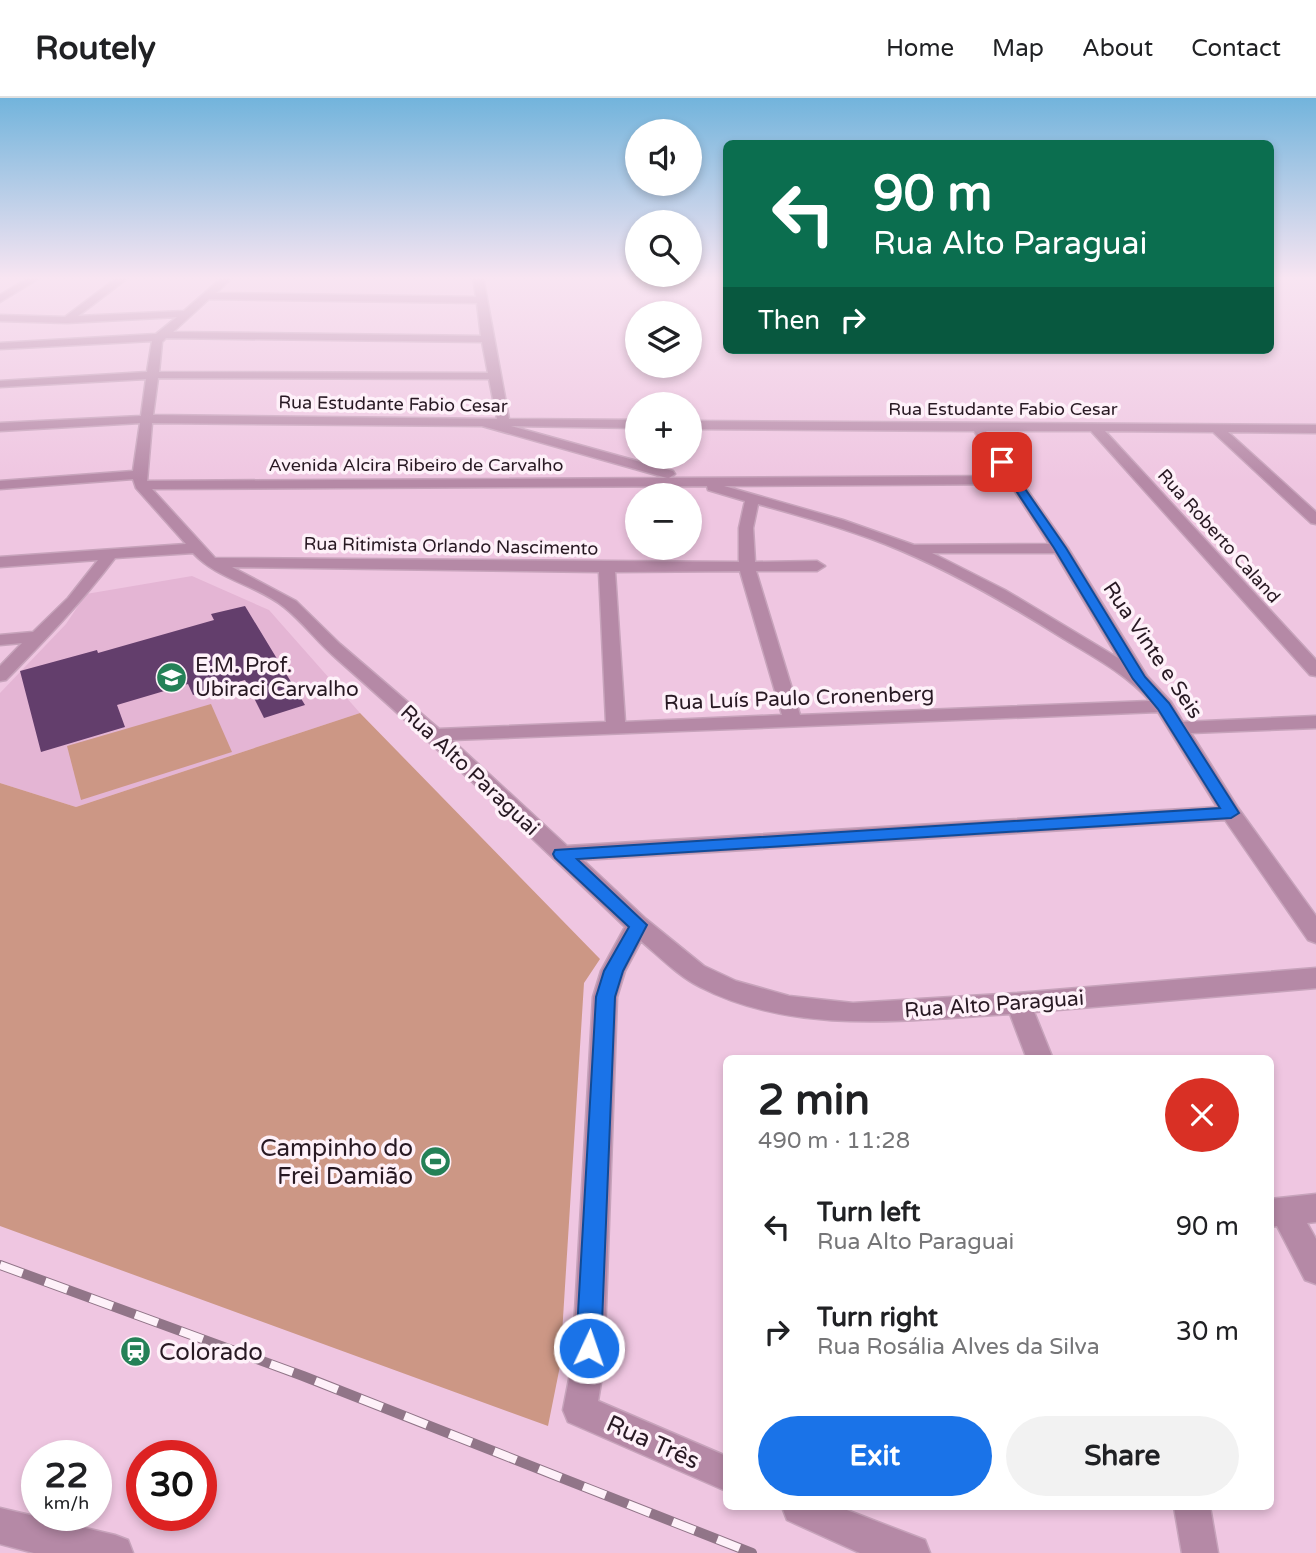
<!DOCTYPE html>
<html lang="en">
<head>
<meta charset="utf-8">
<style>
	:root { --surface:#fff; --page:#f2f2f2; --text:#202124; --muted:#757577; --line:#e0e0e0; --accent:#1a73e8 }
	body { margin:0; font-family:"Varela Round",sans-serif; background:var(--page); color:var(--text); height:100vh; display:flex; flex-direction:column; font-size:26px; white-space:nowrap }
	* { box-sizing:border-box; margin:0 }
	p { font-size:23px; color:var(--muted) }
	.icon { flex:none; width:38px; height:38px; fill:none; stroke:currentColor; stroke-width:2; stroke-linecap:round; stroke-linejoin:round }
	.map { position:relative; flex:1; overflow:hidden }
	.drawer { position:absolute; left:723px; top:957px; width:551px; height:455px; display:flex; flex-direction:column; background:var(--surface); border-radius:10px; box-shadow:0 4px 10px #0003 }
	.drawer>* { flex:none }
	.banner { position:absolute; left:723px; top:42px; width:551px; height:214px; border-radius:10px; box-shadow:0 4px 10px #0003; background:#0b6e4f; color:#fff; overflow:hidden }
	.fabs { position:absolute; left:625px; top:21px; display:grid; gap:14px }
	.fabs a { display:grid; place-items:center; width:77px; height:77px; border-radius:50%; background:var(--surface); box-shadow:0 4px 10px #0003; font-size:35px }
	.speed { position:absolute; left:21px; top:1342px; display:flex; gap:14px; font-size:35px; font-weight:700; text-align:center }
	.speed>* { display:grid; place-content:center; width:91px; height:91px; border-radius:50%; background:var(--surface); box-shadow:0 4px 10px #0003; line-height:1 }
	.speed small { font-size:18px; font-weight:400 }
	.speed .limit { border:10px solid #d22; background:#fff; color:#111 }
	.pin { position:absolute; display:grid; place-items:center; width:60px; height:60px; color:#fff; margin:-30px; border-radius:14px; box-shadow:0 4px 10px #0006 }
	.me { position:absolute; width:77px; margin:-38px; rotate:3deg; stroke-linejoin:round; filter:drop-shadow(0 0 5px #0008) }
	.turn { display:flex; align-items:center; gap:24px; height:147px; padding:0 35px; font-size:32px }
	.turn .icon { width:91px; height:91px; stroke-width:2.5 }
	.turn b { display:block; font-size:49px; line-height:60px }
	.then { display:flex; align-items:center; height:66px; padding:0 35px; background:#0003; gap:14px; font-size:26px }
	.round { display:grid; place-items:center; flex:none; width:74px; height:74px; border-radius:37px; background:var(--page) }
	.overview { display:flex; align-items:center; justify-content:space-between; height:119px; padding:0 35px }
	h1 { font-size:42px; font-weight:800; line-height:52px }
	.button { display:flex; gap:14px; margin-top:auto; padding:14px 35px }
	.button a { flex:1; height:80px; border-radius:42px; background:var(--accent); color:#fff; font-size:28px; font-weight:800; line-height:80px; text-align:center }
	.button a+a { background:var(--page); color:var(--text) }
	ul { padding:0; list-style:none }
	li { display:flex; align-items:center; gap:21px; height:105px; padding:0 35px }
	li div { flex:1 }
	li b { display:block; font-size:26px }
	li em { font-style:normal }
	header { display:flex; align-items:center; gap:42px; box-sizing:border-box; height:98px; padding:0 35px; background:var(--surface); border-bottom:2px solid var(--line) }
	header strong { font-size:33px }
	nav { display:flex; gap:38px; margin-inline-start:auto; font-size:24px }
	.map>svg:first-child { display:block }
</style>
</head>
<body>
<header>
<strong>Routely</strong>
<nav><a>Home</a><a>Map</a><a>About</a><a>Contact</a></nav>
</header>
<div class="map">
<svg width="1316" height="1455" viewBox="0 0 1316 1455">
	<rect width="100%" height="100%" fill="#efc6e1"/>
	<polygon fill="#e4b5d4" points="192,478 269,512 360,615 76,709 0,685 0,595 66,526 86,496"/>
	<g fill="#cc9785">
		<polygon points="211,606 232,654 81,702 67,648"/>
		<polygon points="360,615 600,861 584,885 560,1268 548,1328 0,1128 0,685 76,709"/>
	</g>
	<polygon fill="#633e6c" points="245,508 305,607 264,620 245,582 193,597 188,586 117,607 125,629 41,654 20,573 97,552 98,555 214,522 211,516"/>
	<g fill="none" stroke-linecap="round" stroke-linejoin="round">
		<defs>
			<g id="minor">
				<polygon points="30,179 41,179 0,204 0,197"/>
				<path d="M118,179H129L78,218L184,213L223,179H233L216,195L476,199L473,179H483L509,321L637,322V330L511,328L673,373L675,376L669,380L1004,378L974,333L690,331V323L1316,327V335L1228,334L1316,414V426L1311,425L1213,334L1105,333L1316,562V578L1310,577L1091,333H986L1068,450L1147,578L1171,604L1183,624L1316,618V630L1191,635L1238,710L1316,818V845L1308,842L1225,722L583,762L646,821L704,868L736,883L789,898L853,905L1018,895L1316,870V890L1034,914L1053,961H1027L1010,916C906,922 796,938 700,889C678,878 660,859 641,843L625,873L617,899L604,1266L598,1303L726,1358V1393L568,1324L563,1312L572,1266L593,899L601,873L625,829C530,738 436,648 337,561C318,545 303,524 284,509C256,487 217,481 193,455L115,460C81,505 45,542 6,582L0,583V568L22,545L0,547V537L33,534L68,500L98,462L0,469V459L186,446L136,390L133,381L0,391V383L133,373L140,325L0,333V325L141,318L146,281L0,289V283L147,274L152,243L0,251V245L156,236L177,219L67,225L0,223V217L65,219ZM209,201L477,205L481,238L173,234ZM166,240L482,244L488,275L159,274L162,244ZM158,280L489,281L497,321L153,317ZM152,325L482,328L667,380L147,383ZM1010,386L1049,446L914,447L843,422L724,388ZM707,388L708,392L745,403L739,430V464L215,460L152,391ZM758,406C801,418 844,430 885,446C948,471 1007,505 1064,541C1094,559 1126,576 1150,603L800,617L756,473H817L825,468L817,463L755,464L753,430ZM932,455H1055L1118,560L1005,492ZM232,469L599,474L606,624L439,631L340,546L296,503ZM740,473L782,617L625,624L615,474ZM1158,614L1217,709L567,748L452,642Z"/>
				<polygon points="1316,1096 1316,1124 1307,1125 1316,1141 1316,1186 1305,1182 1277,1128 1270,1129 1270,1101"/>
				<polygon points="782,1409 839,1409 925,1442 930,1455 860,1455 787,1422"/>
				<polygon points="1174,1409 1210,1409 1218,1455 1182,1455"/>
				<polygon points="0,1410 115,1437 128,1442 133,1455 34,1455 0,1446"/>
			</g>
		</defs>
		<use href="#minor" stroke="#c7a3bb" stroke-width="3"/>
		<use href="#minor" fill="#b589a6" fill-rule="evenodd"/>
		<defs>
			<polyline id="rail" points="0,1167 303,1278 752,1455"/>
		</defs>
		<use href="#rail" stroke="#917588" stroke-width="10"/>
		<use href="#rail" stroke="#fef1f9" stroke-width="8" stroke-dasharray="24" stroke-linecap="butt"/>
	</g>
	<linearGradient id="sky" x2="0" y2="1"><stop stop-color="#72b4dc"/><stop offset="0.47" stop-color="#f8e5f2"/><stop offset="1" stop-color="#f8e5f2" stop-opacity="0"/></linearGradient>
	<rect width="1316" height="383" fill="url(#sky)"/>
	<polygon fill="#1a73e8" stroke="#114b97" stroke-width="2" points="998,362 1005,362 1066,450 1145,579 1169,605 1239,715 1231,720 577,761 647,827 623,873 615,899 601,1250 597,1259 589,1263 580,1259 576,1250 596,899 604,873 629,829 555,760 553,756 555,752 1220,710 1158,611 1133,581 1054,450 997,364"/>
	<defs>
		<symbol id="school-disc" viewBox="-11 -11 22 22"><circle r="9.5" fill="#248157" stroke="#fef1f9"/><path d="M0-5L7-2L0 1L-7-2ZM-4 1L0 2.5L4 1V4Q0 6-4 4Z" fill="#fff"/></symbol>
		<symbol id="stadium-disc" viewBox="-11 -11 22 22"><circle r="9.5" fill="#248157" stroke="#fef1f9"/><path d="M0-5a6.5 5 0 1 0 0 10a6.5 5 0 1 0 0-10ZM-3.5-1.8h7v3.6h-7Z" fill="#fff"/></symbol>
		<symbol id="station-disc" viewBox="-11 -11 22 22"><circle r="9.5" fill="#248157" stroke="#fef1f9"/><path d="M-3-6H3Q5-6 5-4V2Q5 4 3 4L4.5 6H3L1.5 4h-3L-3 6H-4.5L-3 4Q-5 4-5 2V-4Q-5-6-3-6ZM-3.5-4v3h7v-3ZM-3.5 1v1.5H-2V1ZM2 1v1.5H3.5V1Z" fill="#fff"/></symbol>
	</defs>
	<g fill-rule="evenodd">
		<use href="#school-disc" x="154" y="562" width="35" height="35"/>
		<use href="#stadium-disc" x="418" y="1046" width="35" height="35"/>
		<use href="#station-disc" x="118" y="1236" width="35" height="35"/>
	</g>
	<g text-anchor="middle" stroke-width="7" stroke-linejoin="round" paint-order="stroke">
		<g font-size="18" fill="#281923" stroke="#fef1f9">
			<text transform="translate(393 306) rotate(1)" y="6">Rua Estudante Fabio Cesar</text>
			<text x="1003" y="317">Rua Estudante Fabio Cesar</text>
			<text x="416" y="373">Avenida Alcira Ribeiro de Carvalho</text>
			<text transform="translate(1219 438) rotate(48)" y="6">Rua Roberto Caland</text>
			<text transform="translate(451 448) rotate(1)" y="6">Rua Ritimista Orlando Nascimento</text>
		</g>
		<g font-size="21" fill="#281923" stroke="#fef1f9">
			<text transform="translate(1153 552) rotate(56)" y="7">Rua Vinte e Seis</text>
			<text transform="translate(799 600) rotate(-2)" y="7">Rua Luís Paulo Cronenberg</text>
			<text transform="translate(470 672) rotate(43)" y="7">Rua Alto Paraguai</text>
			<text transform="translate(994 906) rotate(-4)" y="7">Rua Alto Paraguai</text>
		</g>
		<g font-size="21" fill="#281923" stroke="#fef1f9" text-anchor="start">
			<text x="195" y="574">E.M. Prof.<tspan x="195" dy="24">Ubiraci Carvalho</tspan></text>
		</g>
		<g font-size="24" fill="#281923" stroke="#fef1f9" text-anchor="end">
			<text x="413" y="1058">Campinho do<tspan x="413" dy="28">Frei Damião</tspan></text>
			<text x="159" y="1262" text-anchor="start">Colorado</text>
		</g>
		<g font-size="24" fill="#281923" stroke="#fef1f9">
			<text transform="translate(653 1344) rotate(24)" y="8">Rua Três</text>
		</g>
	</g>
</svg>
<div class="fabs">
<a><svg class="icon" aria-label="sound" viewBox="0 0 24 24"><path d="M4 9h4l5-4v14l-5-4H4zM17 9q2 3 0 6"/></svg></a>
<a><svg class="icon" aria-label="search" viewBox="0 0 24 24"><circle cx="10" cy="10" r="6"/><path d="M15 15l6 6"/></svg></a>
<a><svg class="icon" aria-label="layers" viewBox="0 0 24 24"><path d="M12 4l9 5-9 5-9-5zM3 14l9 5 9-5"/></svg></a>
<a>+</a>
<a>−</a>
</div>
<div class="speed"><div>22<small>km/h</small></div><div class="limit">30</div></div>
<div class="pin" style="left:1002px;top:364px;background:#d93025"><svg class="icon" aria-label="arrive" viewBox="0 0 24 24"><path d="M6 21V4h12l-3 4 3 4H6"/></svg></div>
<svg class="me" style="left:589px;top:1250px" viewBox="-20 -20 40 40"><circle r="17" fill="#1a73e8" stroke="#fff" stroke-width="3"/><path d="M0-11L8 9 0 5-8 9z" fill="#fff"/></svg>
<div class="banner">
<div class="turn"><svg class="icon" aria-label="left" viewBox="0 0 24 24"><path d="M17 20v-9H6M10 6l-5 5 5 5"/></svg><div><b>90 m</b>Rua Alto Paraguai</div></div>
<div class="then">Then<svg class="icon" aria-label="right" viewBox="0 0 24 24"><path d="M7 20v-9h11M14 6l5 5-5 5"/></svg></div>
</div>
<section class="drawer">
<div class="overview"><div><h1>2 min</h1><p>490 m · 11:28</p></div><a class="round" style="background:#d93025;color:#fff"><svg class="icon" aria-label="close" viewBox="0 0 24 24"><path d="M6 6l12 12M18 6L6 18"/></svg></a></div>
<ul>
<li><svg class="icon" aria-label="left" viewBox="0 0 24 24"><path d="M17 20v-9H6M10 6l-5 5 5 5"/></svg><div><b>Turn left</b><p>Rua Alto Paraguai</p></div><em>90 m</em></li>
<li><svg class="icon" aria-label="right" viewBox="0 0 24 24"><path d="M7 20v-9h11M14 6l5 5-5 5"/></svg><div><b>Turn right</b><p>Rua Rosália Alves da Silva</p></div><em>30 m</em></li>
</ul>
<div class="button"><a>Exit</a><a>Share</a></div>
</section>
</div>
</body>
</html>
